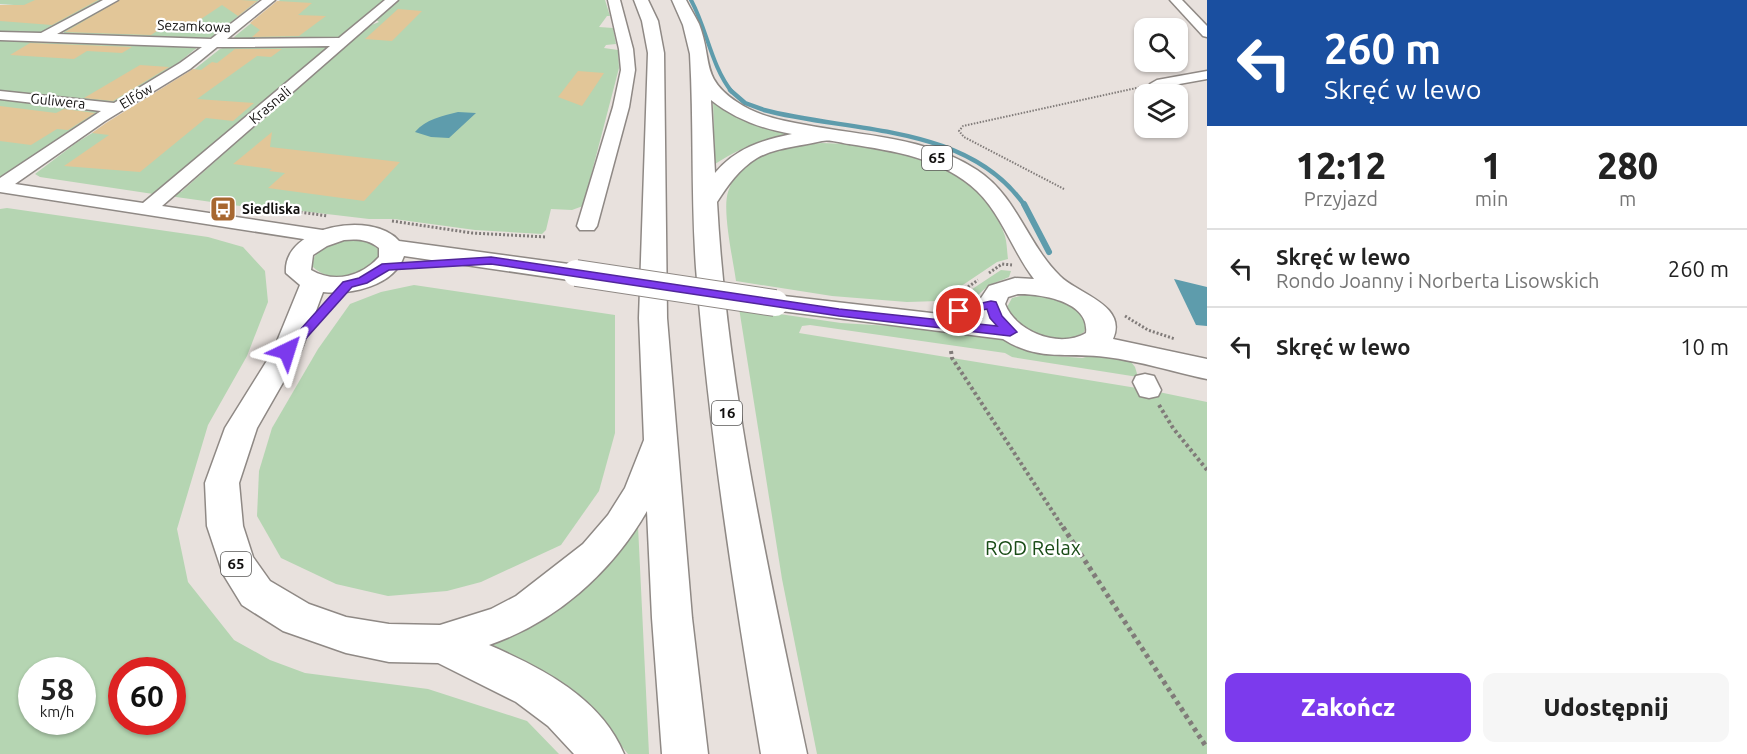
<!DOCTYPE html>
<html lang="pl">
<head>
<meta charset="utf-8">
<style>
	:root { --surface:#fff; --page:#f6f6f6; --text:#222; --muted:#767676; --line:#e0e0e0; --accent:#7c3aed }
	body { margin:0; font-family:Ubuntu,sans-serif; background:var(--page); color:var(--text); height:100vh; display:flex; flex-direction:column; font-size:22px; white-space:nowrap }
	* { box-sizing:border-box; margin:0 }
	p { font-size:20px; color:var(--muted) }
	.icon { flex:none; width:33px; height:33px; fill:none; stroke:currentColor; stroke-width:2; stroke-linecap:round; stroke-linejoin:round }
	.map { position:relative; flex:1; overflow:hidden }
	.details { display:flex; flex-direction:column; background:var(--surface); width:540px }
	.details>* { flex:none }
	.hud { background:#1a4fa0; color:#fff; overflow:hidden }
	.buttons { position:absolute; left:1134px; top:18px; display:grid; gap:12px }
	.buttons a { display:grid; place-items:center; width:54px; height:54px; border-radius:12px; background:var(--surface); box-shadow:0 2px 4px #0004; font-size:30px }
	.speed { position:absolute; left:18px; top:657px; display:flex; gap:12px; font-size:30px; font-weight:700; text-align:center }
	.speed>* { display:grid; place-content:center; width:78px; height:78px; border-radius:50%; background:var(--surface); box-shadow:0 2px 4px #0004; line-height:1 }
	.speed small { font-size:15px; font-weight:400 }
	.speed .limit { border:9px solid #d22; background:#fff; color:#111 }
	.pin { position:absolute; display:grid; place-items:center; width:51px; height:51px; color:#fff; margin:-26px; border:3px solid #fff; border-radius:50%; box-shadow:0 2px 6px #0007 }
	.me { position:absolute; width:66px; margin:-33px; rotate:41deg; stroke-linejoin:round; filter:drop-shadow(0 0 4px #0008) }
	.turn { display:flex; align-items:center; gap:21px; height:126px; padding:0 18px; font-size:27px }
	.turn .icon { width:78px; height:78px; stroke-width:2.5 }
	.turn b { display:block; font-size:42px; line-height:51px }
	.eta { display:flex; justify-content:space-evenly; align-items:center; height:102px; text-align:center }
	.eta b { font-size:36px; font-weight:800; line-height:42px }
	.primary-button { display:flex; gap:12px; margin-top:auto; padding:12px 18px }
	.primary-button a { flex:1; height:69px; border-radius:12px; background:var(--accent); color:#fff; font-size:24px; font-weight:800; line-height:69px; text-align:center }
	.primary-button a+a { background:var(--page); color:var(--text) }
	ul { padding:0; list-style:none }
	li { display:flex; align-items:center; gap:18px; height:78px; padding:0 18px; border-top:2px solid var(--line) }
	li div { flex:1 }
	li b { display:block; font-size:22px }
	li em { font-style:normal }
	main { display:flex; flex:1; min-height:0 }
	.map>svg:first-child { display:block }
</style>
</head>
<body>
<main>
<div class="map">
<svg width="1207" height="754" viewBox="0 0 1207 754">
	<rect width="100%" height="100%" fill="#e8e1dd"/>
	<g fill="#b5d5b2" fill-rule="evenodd">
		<polygon points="0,0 104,0 40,34 0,33 0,7 28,6 0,4"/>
		<polygon points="118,0 259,0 212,37 203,39 65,34 62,30"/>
		<polygon points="280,0 386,0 340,40 236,41 234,37"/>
		<polygon points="396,0 605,0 610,16 607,16 599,27 613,28 616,44 606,45 604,48 618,50 619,68 583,206 572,210 551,209 546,230 542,234 475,230 394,219 369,219 276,208 268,210 169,196 174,191 181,192 366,27 379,22 375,19"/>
		<polygon points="0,38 199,46 178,63 111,104 0,92"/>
		<polygon points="335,44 160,195 40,177 35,174 76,143 191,72 220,49 230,45"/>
		<polygon points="0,97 102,109 6,174 8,175 0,177"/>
		<path d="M713,101L736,114L796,133C763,139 743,146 715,164Z"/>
		<path d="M822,143C888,144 981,162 1005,236C1007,243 1007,252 1008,259L997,262L939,301L907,302L832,296L736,281C733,259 722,211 728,192C740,152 786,146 822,143Z"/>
		<path d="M7,208L208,237L243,247L265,271L268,302L247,356L208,425L177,529L188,582L234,640L270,660L305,673L428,689L527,721L559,754H0V209ZM32,670H82V722H32ZM122,670H172V722H122Z"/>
		<path d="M353,240C365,241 373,242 380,252L379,260C359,274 334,286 313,267C311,246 337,242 353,240Z"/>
		<path d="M1001,270L1011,271L1009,277C1002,281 993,282 987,287C969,302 972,308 945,307Z"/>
		<polygon points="414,285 615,315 615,433 599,491 561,545 481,582 447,591 388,596 336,584 281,558 257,516 259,471 272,428 318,349 350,304 381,292"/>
		<path d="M1029,294C1047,295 1095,306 1084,332C1068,344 1036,341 1021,327C1015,322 1011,315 1006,309L1012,298Z"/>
		<polygon points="739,308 841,323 988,332 1041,353 1055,356 1082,358 1098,354 1128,358 1135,367 1138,377 1012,357 1005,353 810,325 802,326 799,333 1149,390 1207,402 1207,754 817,754 782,579"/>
		<polygon points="638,526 649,754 628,754 595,714 479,642 598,575"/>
	</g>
	<g fill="#5e9cac">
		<path d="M458,112L476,113L449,138L431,137L415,132C426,119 442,116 458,112Z"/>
		<polygon points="1174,279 1207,287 1207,326 1196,325"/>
	</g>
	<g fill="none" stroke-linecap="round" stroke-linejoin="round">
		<path stroke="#5e9cac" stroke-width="4" d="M691,0C707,29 711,66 732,92"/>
		<path stroke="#5e9cac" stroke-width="4.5" d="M730,90L745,103L764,110C850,133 968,123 1025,206"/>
		<polyline stroke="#5e9cac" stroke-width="6" points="1024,204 1049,252"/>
	</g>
	<g fill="#e2c698">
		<polygon points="35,0 98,0 52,25 0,21 0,5 24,5"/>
		<polygon points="120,0 241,0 257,1 238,16 222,5 186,29 163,27 151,35 65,32"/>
		<polygon points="277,1 312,3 298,15 326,16 299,36 252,37 260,30 250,23"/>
		<polygon points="398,9 422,11 392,41 365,39"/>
		<polygon points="30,43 132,47 122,53 87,51 74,59 10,55"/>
		<polygon points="235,49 282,49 271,57 257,56 197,99 254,103 233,121 206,118 140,172 64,166 109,135 92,133 106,123 193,69 201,70 212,62 217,63"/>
		<polygon points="140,65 169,67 113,101 84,98"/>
		<polygon points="578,71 604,73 582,106 558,97"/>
		<polygon points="0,106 56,113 64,109 95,113 68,130 57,129 31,145 0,141"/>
		<polygon points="272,132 270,147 400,162 364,201 268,188 285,173 269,171 272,169 233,164"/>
	</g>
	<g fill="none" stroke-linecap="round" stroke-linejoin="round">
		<defs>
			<g id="minor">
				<path d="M103,0H118L57,34L211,39L262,0H275L227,39L339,38L385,0H398L162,206L329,231L336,233L339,237L336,241L329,243L0,192V178L101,111L0,99V91L114,103L180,63L202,47L0,40V32L41,33ZM330,46L143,203L15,184L105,121L190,69L217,47Z"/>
				<polygon points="608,0 620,0 633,49 635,70 629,107 597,226 594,230 580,230 577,226 613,107 621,70 619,49"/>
				<polygon points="1170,0 1182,0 1207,26 1207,37 1203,36"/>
				<polygon points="1207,71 1207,79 1157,88 1150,84 1157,80"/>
				<polygon points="1145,374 1154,376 1161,390 1158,396 1149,398 1140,396 1133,382 1136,376"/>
			</g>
			<g id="major">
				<path d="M634,0H648L658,21L664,53L667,318L692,618L708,754H662L652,618L647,511C612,572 556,622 489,645C542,668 601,698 624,754H574L548,726L516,702L438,663L389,662L346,653L283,631L242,605L223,574L207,526L205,483L225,428L273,351L300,285L286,273C282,226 373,210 399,241L576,265L585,268L589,273L585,278L576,281L404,256C394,286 351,295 323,292L301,351L257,428L239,483L243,526L253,557L270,581L309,604L346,617L389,624L440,625L491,609L516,596L583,544L608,515L625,488L644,440L639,318L648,53L642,21ZM344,240C357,239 368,239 379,248V257C362,276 335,284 311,270L313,255L327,246Z"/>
				<path d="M672,0H686C690,8 695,16 699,24C713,61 700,77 737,102C757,116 783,121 806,125C863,136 927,137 977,170C1017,196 1027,244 1060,276C1078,294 1128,305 1113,339L1207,359V379C1174,372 1140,361 1106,357C1068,352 1039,362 1003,339L765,309L762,303L765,297L775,295L983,319L977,304L989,286L1015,278L1034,279C1013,252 1002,215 977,191C942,158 894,151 849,144C842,143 829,139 822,141C802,146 777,147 757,158C739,169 728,185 717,202C727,386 769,574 807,754H761C734,593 709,431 696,268C691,197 694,125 690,54L683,25ZM711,100C735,119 762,129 792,134C762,140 736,148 715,173ZM1018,294C1041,294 1090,301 1086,333C1059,349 1016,332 1005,304L1008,297Z"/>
			</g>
		</defs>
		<use href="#minor" stroke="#8f8985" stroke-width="3"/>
		<use href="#major" stroke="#8f8985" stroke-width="3"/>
		<polyline stroke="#807b79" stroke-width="2" stroke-dasharray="1.5 1.5" stroke-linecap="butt" points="1064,189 964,137 959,131 963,126 1141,87"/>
		<g stroke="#807b79" stroke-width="3" stroke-dasharray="2 2" stroke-linecap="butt">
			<polyline points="273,211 278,209 328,216"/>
			<polyline points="392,221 472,233 546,237"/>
			<polyline points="989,273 1002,264 1012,265"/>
			<polyline points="945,303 978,280"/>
			<polyline points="1125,316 1148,330 1175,339"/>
		</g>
		<g stroke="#807b79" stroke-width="4" stroke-dasharray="3 3" stroke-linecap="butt">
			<polyline points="951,351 952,358 1064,529"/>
			<polyline points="1159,405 1173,428 1207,470"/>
		</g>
		<polyline stroke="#807b79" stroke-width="5" stroke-dasharray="4 4" stroke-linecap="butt" points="1063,527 1207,748"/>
		<use href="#minor" fill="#fff" fill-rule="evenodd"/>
		<use href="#major" fill="#fff" fill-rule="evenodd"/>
		<defs>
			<polyline id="major-bridge" points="576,273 775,303"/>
		</defs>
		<use href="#major-bridge" stroke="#8f8985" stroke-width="28" stroke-linecap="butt"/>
		<use href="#major-bridge" stroke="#fff" stroke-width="26"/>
	</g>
	<polygon fill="#7c3aed" stroke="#51269a" stroke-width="1.5" points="491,257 839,309 997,326 990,318 987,309 959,315 953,311 955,309 991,301 996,302 1002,316 1017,332 1010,336 839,316 491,264 389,270 367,283 352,287 292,354 287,355 281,351 343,282 359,278 382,264"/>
	<defs>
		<symbol id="bus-square" viewBox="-11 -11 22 22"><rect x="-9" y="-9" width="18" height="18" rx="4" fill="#a76730" stroke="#fff"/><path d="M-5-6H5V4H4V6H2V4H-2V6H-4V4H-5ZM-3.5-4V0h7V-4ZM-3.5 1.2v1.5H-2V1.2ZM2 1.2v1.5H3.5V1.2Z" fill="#fff"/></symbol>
	</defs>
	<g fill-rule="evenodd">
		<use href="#bus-square" x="208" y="194" width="30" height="30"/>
	</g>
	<g text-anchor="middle" stroke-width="4.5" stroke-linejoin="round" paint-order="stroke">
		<g font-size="14" fill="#12100f" stroke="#fff">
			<text transform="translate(194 26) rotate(2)" y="5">Sezamkowa</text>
			<text transform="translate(136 96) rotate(-31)" y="5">Elfów</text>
			<text transform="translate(58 101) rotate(6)" y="5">Guliwera</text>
			<text transform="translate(270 105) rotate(-40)" y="5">Krasnali</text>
		</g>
		<g font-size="14" font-weight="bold" fill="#12100f" stroke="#fff" text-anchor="start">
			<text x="242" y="214">Siedliska</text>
		</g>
		<g fill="#fff" stroke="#595857" stroke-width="1.5">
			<rect x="922" y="146" width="30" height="24" rx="4.5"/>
			<rect x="712" y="401" width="30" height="24" rx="4.5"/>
			<rect x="221" y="552" width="30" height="24" rx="4.5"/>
		</g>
		<g font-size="15" font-weight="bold" fill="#12100f">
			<text x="937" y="163">65</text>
			<text x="727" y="418">16</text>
			<text x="236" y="569">65</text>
		</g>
		<g font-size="20" fill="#1a4c17" stroke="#fff">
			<text x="1033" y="555">ROD Relax</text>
		</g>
	</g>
</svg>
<div class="buttons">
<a><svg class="icon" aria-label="search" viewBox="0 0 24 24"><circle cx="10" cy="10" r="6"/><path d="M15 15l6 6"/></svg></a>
<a><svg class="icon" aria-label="layers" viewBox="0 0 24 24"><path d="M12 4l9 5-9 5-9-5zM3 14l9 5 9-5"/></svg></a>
</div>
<div class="speed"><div>58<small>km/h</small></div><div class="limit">60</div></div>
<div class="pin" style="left:959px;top:311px;background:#d93025"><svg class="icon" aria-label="arrive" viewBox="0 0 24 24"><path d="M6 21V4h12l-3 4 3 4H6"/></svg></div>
<svg class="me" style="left:287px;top:351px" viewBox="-20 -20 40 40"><path d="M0-17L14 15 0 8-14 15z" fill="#7c3aed" stroke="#fff" stroke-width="4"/></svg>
</div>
<section class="details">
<div class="hud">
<div class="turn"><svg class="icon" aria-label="left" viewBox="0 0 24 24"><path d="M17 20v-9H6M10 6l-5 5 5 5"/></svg><div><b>260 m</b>Skręć w lewo</div></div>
</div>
<div class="eta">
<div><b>12:12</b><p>Przyjazd</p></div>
<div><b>1</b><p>min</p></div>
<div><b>280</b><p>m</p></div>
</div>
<ul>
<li><svg class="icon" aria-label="left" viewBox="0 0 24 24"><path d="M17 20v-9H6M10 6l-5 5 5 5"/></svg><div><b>Skręć w lewo</b><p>Rondo Joanny i Norberta Lisowskich</p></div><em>260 m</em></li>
<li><svg class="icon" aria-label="left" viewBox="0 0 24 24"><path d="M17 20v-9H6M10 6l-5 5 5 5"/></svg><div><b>Skręć w lewo</b></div><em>10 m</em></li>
</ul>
<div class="primary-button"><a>Zakończ</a><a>Udostępnij</a></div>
</section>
</main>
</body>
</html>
